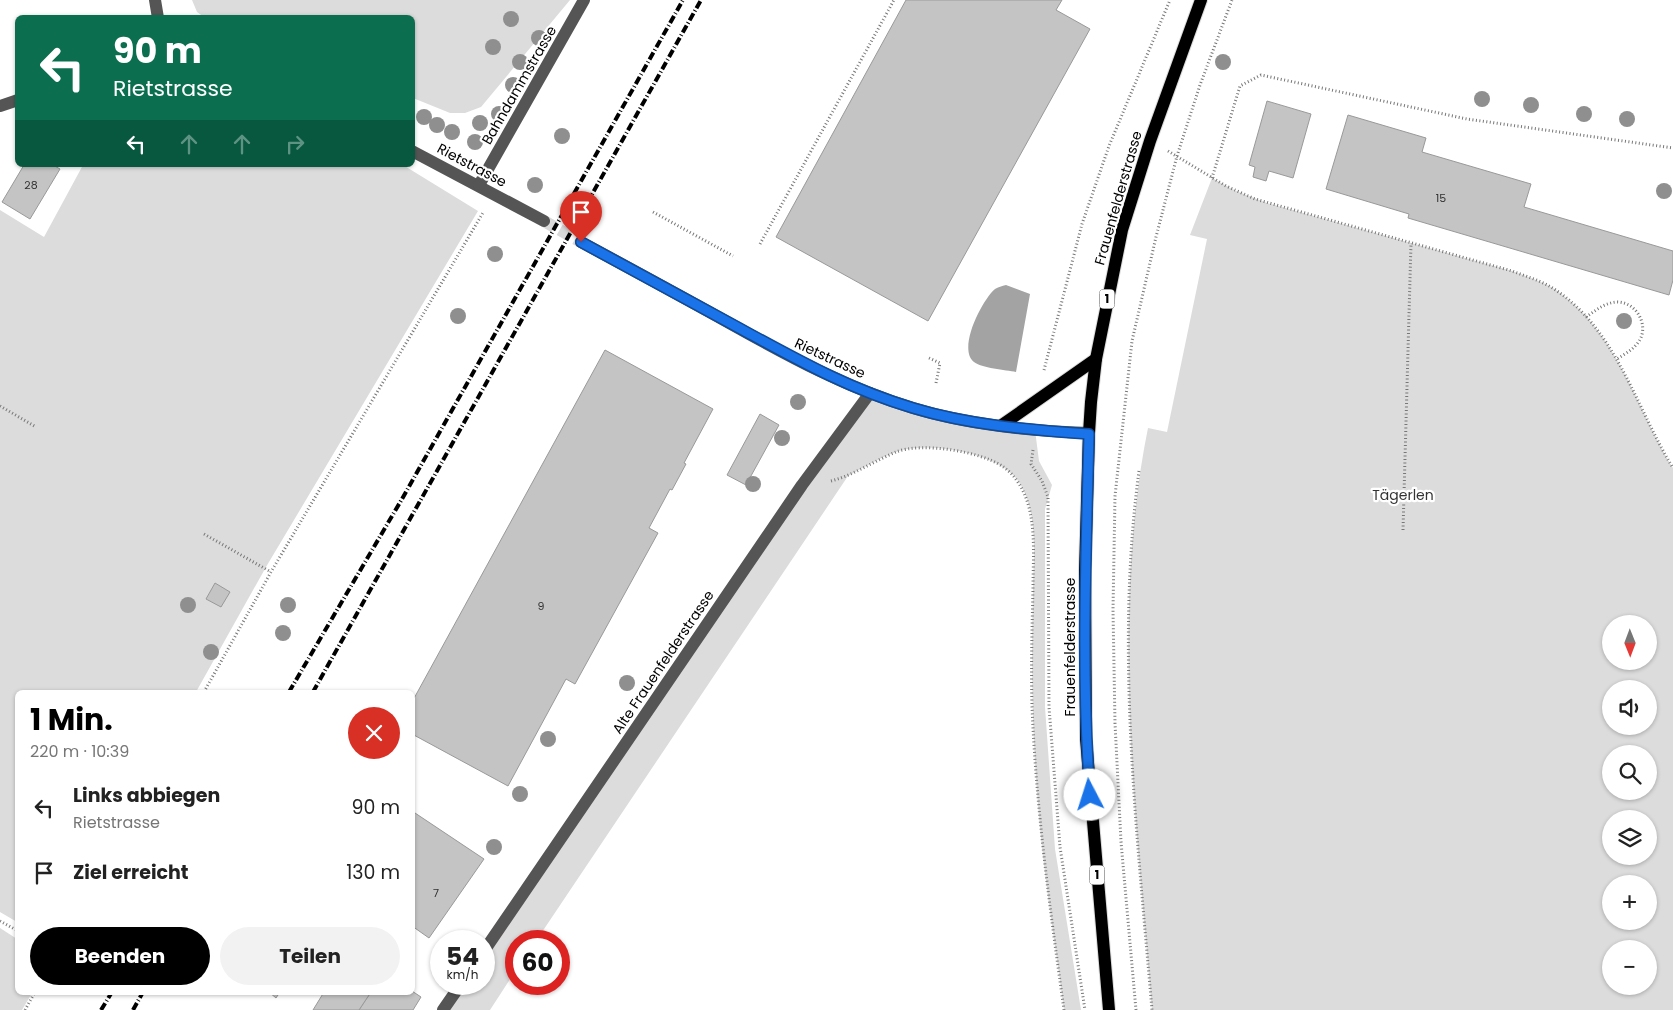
<!DOCTYPE html>
<html lang="de">
<head>
<meta charset="utf-8">
<style>
	:root { --surface:#fff; --page:#f2f2f2; --text:#222; --muted:#767676; --accent:#000 }
	body { margin:0; font-family:Poppins,sans-serif; background:var(--page); color:var(--text); height:100vh; display:flex; flex-direction:column; font-size:19px; white-space:nowrap }
	* { box-sizing:border-box; margin:0 }
	p { font-size:16px; color:var(--muted) }
	.icon { flex:none; width:28px; height:28px; fill:none; stroke:currentColor; stroke-width:2; stroke-linecap:round; stroke-linejoin:round }
	.map { position:relative; flex:1; overflow:hidden }
	.side { position:absolute; left:15px; top:690px; width:400px; height:305px; display:flex; flex-direction:column; background:var(--surface); border-radius:8px; box-shadow:0 1px 4px #0004 }
	.side>* { flex:none }
	.hud { position:absolute; left:15px; top:15px; width:400px; height:152px; border-radius:8px; box-shadow:0 1px 4px #0004; background:#0b6e4f; color:#fff; overflow:hidden }
	.needle { width:32px; rotate:179deg }
	.controls { position:absolute; left:1602px; top:615px; display:grid; gap:10px }
	.controls a { display:grid; place-items:center; width:55px; height:55px; border-radius:50%; background:var(--surface); box-shadow:0 1px 4px #0004; font-size:25px }
	.speed { position:absolute; left:430px; top:930px; display:flex; gap:10px; font-size:25px; font-weight:700; text-align:center }
	.speed>* { display:grid; place-content:center; width:65px; height:65px; border-radius:50%; background:var(--surface); box-shadow:0 1px 4px #0004; line-height:1 }
	.speed small { font-size:12px; font-weight:400 }
	.speed .limit { border:8px solid #d22; background:#fff; color:#111 }
	.pin { position:absolute; display:grid; place-items:center; width:42px; height:42px; color:#fff; margin:-51px -21px; border-radius:50% 50% 50% 0; rotate:-45deg; box-shadow:0 0 5px #0007 }
	.pin .icon { rotate:45deg }
	.me { position:absolute; width:55px; margin:-28px; rotate:355deg; stroke-linejoin:round; filter:drop-shadow(0 0 4px #0008) }
	.turn { display:flex; align-items:center; gap:18px; height:105px; padding:0 15px; font-size:22px }
	.turn .icon { width:65px; height:65px; stroke-width:2.5 }
	.turn b { display:block; font-size:35px; line-height:42px }
	.lanes { display:flex; align-items:center; height:48px; padding:0 15px; background:#0003; justify-content:center; gap:25px; direction:ltr }
	.lanes .off { opacity:.35 }
	.round { display:grid; place-items:center; flex:none; width:52px; height:52px; border-radius:26px; background:var(--page) }
	.head { display:flex; align-items:center; justify-content:space-between; height:85px; padding:0 15px }
	h1 { font-size:30px; font-weight:700; line-height:38px; color:var(--accent) }
	.cta { display:flex; gap:10px; margin-top:auto; padding:10px 15px }
	.cta a { flex:1; height:58px; border-radius:30px; background:var(--accent); color:#fff; font-size:20px; font-weight:700; line-height:58px; text-align:center }
	.cta a+a { background:var(--page); color:var(--text) }
	ul { padding:0; list-style:none }
	li { display:flex; align-items:center; gap:15px; height:65px; padding:0 15px }
	li div { flex:1 }
	li b { display:block; font-size:19px }
	li em { font-style:normal }
	.map>svg:first-child { display:block }
</style>
</head>
<body>
<div class="map">
<svg width="1673" height="1010" viewBox="0 0 1673 1010">
	<rect width="100%" height="100%" fill="#fff"/>
	<g fill="#dcdcdc" fill-rule="evenodd">
		<polygon points="192,0 570,0 481,107 465,113 450,113 413,98 412,18 204,17 197,12"/>
		<polygon points="83,165 403,165 478,211 266,567 196,692 18,692 17,922 0,912 0,210 44,237"/>
		<path d="M1212,178L1236,191L1267,203L1512,271C1525,276 1539,280 1551,287C1616,327 1635,406 1673,468V1010H1152C1136,821 1110,615 1148,428L1167,432L1207,239L1190,235ZM1611,624H1649V661H1611ZM1611,689H1649V726H1611ZM1611,754H1649V791H1611ZM1611,819H1649V856H1611ZM1611,884H1649V921H1611ZM1611,949H1649V986H1611Z"/>
		<path d="M870,393L894,402L1035,430L1039,461L1052,485L1045,509V707L1055,849L1081,1010H1064C1055,941 1043,873 1038,804C1032,733 1031,663 1033,592C1033,556 1040,509 1016,478C995,453 933,442 902,450C884,455 865,467 848,476L536,941H516V970L490,1010H443L461,984H484V951Z"/>
		<polygon points="0,928 17,939 18,992 32,993 22,1010 0,1010"/>
	</g>
	<path fill="#a3a3a3" d="M1006,285L1030,294L1016,372C1006,370 981,368 974,362C957,349 982,300 995,289C998,287 1002,286 1006,285Z"/>
	<g fill="#c4c4c4" stroke="#999">
		<polygon points="906,0 1062,0 1056,10 1090,29 928,321 776,237"/>
		<polygon points="1267,101 1311,114 1293,178 1269,171 1266,181 1253,177 1255,167 1249,165"/>
		<polygon points="1348,115 1426,138 1422,152 1531,184 1524,207 1673,251 1673,280 1669,295 1408,218 1409,214 1326,189"/>
		<polygon points="24,165 53,165 60,169 30,219 2,202"/>
		<polygon points="605,350 713,409 684,463 686,464 672,490 670,489 649,528 658,533 575,684 566,679 508,786 412,734 412,702"/>
		<polygon points="760,414 779,425 746,485 727,475"/>
		<polygon points="215,583 230,592 221,607 206,599"/>
		<polygon points="412,811 484,859 429,938 412,926"/>
		<polygon points="412,991 421,997 413,1010 359,1010 371,992"/>
		<polygon points="269,992 280,992 276,998"/>
		<polygon points="324,992 371,992 359,1010 313,1010"/>
	</g>
	<g fill="none" stroke-linecap="round" stroke-linejoin="round">
		<polyline stroke="#d9d9d9" stroke-width="12" stroke-dasharray="12 6" stroke-linecap="butt" points="544,221 581,242"/>
		<defs>
			<g id="major">
				<polyline points="1002,425 1096,359"/>
				<polyline points="1109,1010 1086,739 1085,570 1089,433 1091,402 1096,359 1122,230 1150,141 1201,0"/>
			</g>
		</defs>
		<use href="#major" stroke="#dbdbdb" stroke-width="14"/>
		<g stroke="#777" stroke-width="3" stroke-dasharray="1 2.5" stroke-linecap="butt">
			<path d="M1168,151L1226,186L1255,199L1512,271C1525,276 1539,280 1551,287C1616,327 1635,406 1673,468"/>
			<polyline points="1212,178 1240,86 1261,75 1467,119 1673,148"/>
			<polyline points="653,212 733,256"/>
			<polyline points="760,244 894,0"/>
			<path d="M1586,317C1596,310 1606,302 1618,302C1639,303 1651,330 1636,345C1631,351 1623,355 1617,359"/>
			<polyline points="929,358 940,363 936,383"/>
			<polyline points="1044,370 1082,224 1109,146 1170,0"/>
			<polyline points="0,406 36,427"/>
			<polyline points="1033,450 1031,464 1042,481 1048,497 1049,707 1060,847 1085,1010"/>
			<path d="M1139,471C1115,649 1137,832 1152,1010"/>
			<path d="M831,481C854,475 874,461 896,452C921,442 979,451 1002,466C1019,477 1028,498 1031,517C1035,540 1033,565 1033,589C1032,628 1031,667 1032,706C1036,808 1050,909 1064,1010"/>
			<polyline points="1403,530 1411,243"/>
			<polyline points="204,534 271,572"/>
			<polyline points="204,692 271,572 484,211"/>
			<polyline points="0,921 18,931"/>
			<polyline points="25,1010 35,992"/>
			<polyline points="1136,1010 1121,842 1115,723 1113,610 1115,496 1132,341 1156,237 1177,156 1200,85 1232,0"/>
		</g>
		<g stroke="#555" stroke-width="12">
			<polyline points="155,0 158,18"/>
			<polyline points="0,106 18,100"/>
			<polyline points="412,151 544,221"/>
			<polyline points="479,185 584,0"/>
			<path d="M581,242C631,269 681,296 731,324C790,357 847,388 913,408C969,425 1030,431 1089,433"/>
			<polyline points="484,951 802,485 870,393"/>
			<polyline points="443,1010 461,984"/>
		</g>
		<use href="#major" stroke="#000" stroke-width="12"/>
		<g stroke="#000" stroke-width="4" stroke-dasharray="8 2.5 1 2.5" stroke-linecap="butt">
			<polyline points="289,692 402,499 683,0"/>
			<polyline points="313,692 701,0"/>
			<polyline points="101,1010 112,992"/>
			<polyline points="133,1010 143,992"/>
		</g>
	</g>
	<g fill="#8f8f8f">
		<circle cx="511" cy="19" r="8"/>
		<circle cx="539" cy="38" r="8"/>
		<circle cx="493" cy="47" r="8"/>
		<circle cx="520" cy="62" r="8"/>
		<circle cx="1223" cy="62" r="8"/>
		<circle cx="513" cy="85" r="8"/>
		<circle cx="1482" cy="99" r="8"/>
		<circle cx="1531" cy="105" r="8"/>
		<circle cx="499" cy="114" r="8"/>
		<circle cx="1584" cy="114" r="8"/>
		<circle cx="424" cy="117" r="8"/>
		<circle cx="1627" cy="119" r="8"/>
		<circle cx="480" cy="123" r="8"/>
		<circle cx="437" cy="125" r="8"/>
		<circle cx="452" cy="132" r="8"/>
		<circle cx="562" cy="136" r="8"/>
		<circle cx="475" cy="142" r="8"/>
		<circle cx="535" cy="185" r="8"/>
		<circle cx="1664" cy="191" r="8"/>
		<circle cx="495" cy="254" r="8"/>
		<circle cx="458" cy="316" r="8"/>
		<circle cx="1624" cy="321" r="8"/>
		<circle cx="798" cy="402" r="8"/>
		<circle cx="782" cy="438" r="8"/>
		<circle cx="753" cy="484" r="8"/>
		<circle cx="188" cy="605" r="8"/>
		<circle cx="288" cy="605" r="8"/>
		<circle cx="283" cy="633" r="8"/>
		<circle cx="211" cy="652" r="8"/>
		<circle cx="627" cy="683" r="8"/>
		<circle cx="548" cy="739" r="8"/>
		<circle cx="520" cy="794" r="8"/>
		<circle cx="494" cy="847" r="8"/>
	</g>
	<g fill="none" stroke-linecap="round" stroke-linejoin="round">
		<defs>
			<path id="route" d="M581,242C634,271 687,300 741,329C798,360 849,389 913,408C969,425 1030,430 1089,434C1086,554 1081,675 1090,795"/>
		</defs>
		<use href="#route" stroke="#114b97" stroke-width="12"/>
		<use href="#route" stroke="#1a73e8" stroke-width="9"/>
	</g>
	<g text-anchor="middle" stroke-width="4.5" stroke-linejoin="round" paint-order="stroke">
		<g font-size="11" fill="#313131">
			<text x="31" y="189">28</text>
			<text x="1441" y="202">15</text>
			<text x="541" y="610">9</text>
			<text x="436" y="897">7</text>
		</g>
		<g fill="#fff" stroke="#4c4c4c" stroke-width="1">
			<rect x="1099.5" y="289.5" width="15" height="19" rx="4"/>
			<rect x="1089.5" y="865.5" width="15" height="19" rx="4"/>
		</g>
		<g font-size="12" font-weight="bold" fill="#000">
			<text x="1107" y="303">1</text>
			<text x="1097" y="879">1</text>
		</g>
		<g font-size="14" fill="#000" stroke="#fff">
			<text transform="translate(519 85) rotate(-60)" y="5">Bahndammstrasse</text>
			<text transform="translate(472 165) rotate(28)" y="5">Rietstrasse</text>
			<text transform="translate(1118 198) rotate(-74)" y="5">Frauenfelderstrasse</text>
			<text transform="translate(830 358) rotate(25)" y="5">Rietstrasse</text>
			<text transform="translate(1070 647) rotate(-90)" y="5">Frauenfelderstrasse</text>
			<text transform="translate(663 662) rotate(-56)" y="5">Alte Frauenfelderstrasse</text>
		</g>
		<g font-size="14" fill="#333" stroke="#fff">
			<text x="1403" y="500">Tägerlen</text>
		</g>
	</g>
</svg>
<div class="controls">
<a><svg class="needle" viewBox="-14 -14 28 28"><path d="M0-13l5 13h-10z" fill="#e53935"/><path d="M0 13l5-13h-10z" fill="#767676"/></svg></a>
<a><svg class="icon" aria-label="sound" viewBox="0 0 24 24"><path d="M4 9h4l5-4v14l-5-4H4zM17 9q2 3 0 6"/></svg></a>
<a><svg class="icon" aria-label="search" viewBox="0 0 24 24"><circle cx="10" cy="10" r="6"/><path d="M15 15l6 6"/></svg></a>
<a><svg class="icon" aria-label="layers" viewBox="0 0 24 24"><path d="M12 4l9 5-9 5-9-5zM3 14l9 5 9-5"/></svg></a>
<a>+</a>
<a>−</a>
</div>
<div class="speed"><div>54<small>km/h</small></div><div class="limit">60</div></div>
<div class="pin" style="left:581px;top:242px;background:#d93025"><svg class="icon" aria-label="arrive" viewBox="0 0 24 24"><path d="M6 21V4h12l-3 4 3 4H6"/></svg></div>
<svg class="me" style="left:1090px;top:795px" viewBox="-20 -20 40 40"><circle r="19" fill="#fff"/><path d="M0-13L10 11 0 6-10 11z" fill="#1a73e8"/></svg>
<div class="hud">
<div class="turn"><svg class="icon" aria-label="left" viewBox="0 0 24 24"><path d="M17 20v-9H6M10 6l-5 5 5 5"/></svg><div><b>90 m</b>Rietstrasse</div></div>
<div class="lanes"><svg class="icon" aria-label="left" viewBox="0 0 24 24"><path d="M17 20v-9H6M10 6l-5 5 5 5"/></svg><svg class="icon off" aria-label="ahead" viewBox="0 0 24 24"><path d="M12 20V5M6 11l6-6 6 6"/></svg><svg class="icon off" aria-label="ahead" viewBox="0 0 24 24"><path d="M12 20V5M6 11l6-6 6 6"/></svg><svg class="icon off" aria-label="right" viewBox="0 0 24 24"><path d="M7 20v-9h11M14 6l5 5-5 5"/></svg></div>
</div>
<section class="side">
<div class="head"><div><h1>1 Min.</h1><p>220 m · 10:39</p></div><a class="round" style="background:#d93025;color:#fff"><svg class="icon" aria-label="close" viewBox="0 0 24 24"><path d="M6 6l12 12M18 6L6 18"/></svg></a></div>
<ul>
<li><svg class="icon" aria-label="left" viewBox="0 0 24 24"><path d="M17 20v-9H6M10 6l-5 5 5 5"/></svg><div><b>Links abbiegen</b><p>Rietstrasse</p></div><em>90 m</em></li>
<li><svg class="icon" aria-label="arrive" viewBox="0 0 24 24"><path d="M6 21V4h12l-3 4 3 4H6"/></svg><div><b>Ziel erreicht</b></div><em>130 m</em></li>
</ul>
<div class="cta"><a>Beenden</a><a>Teilen</a></div>
</section>
</div>
</body>
</html>
